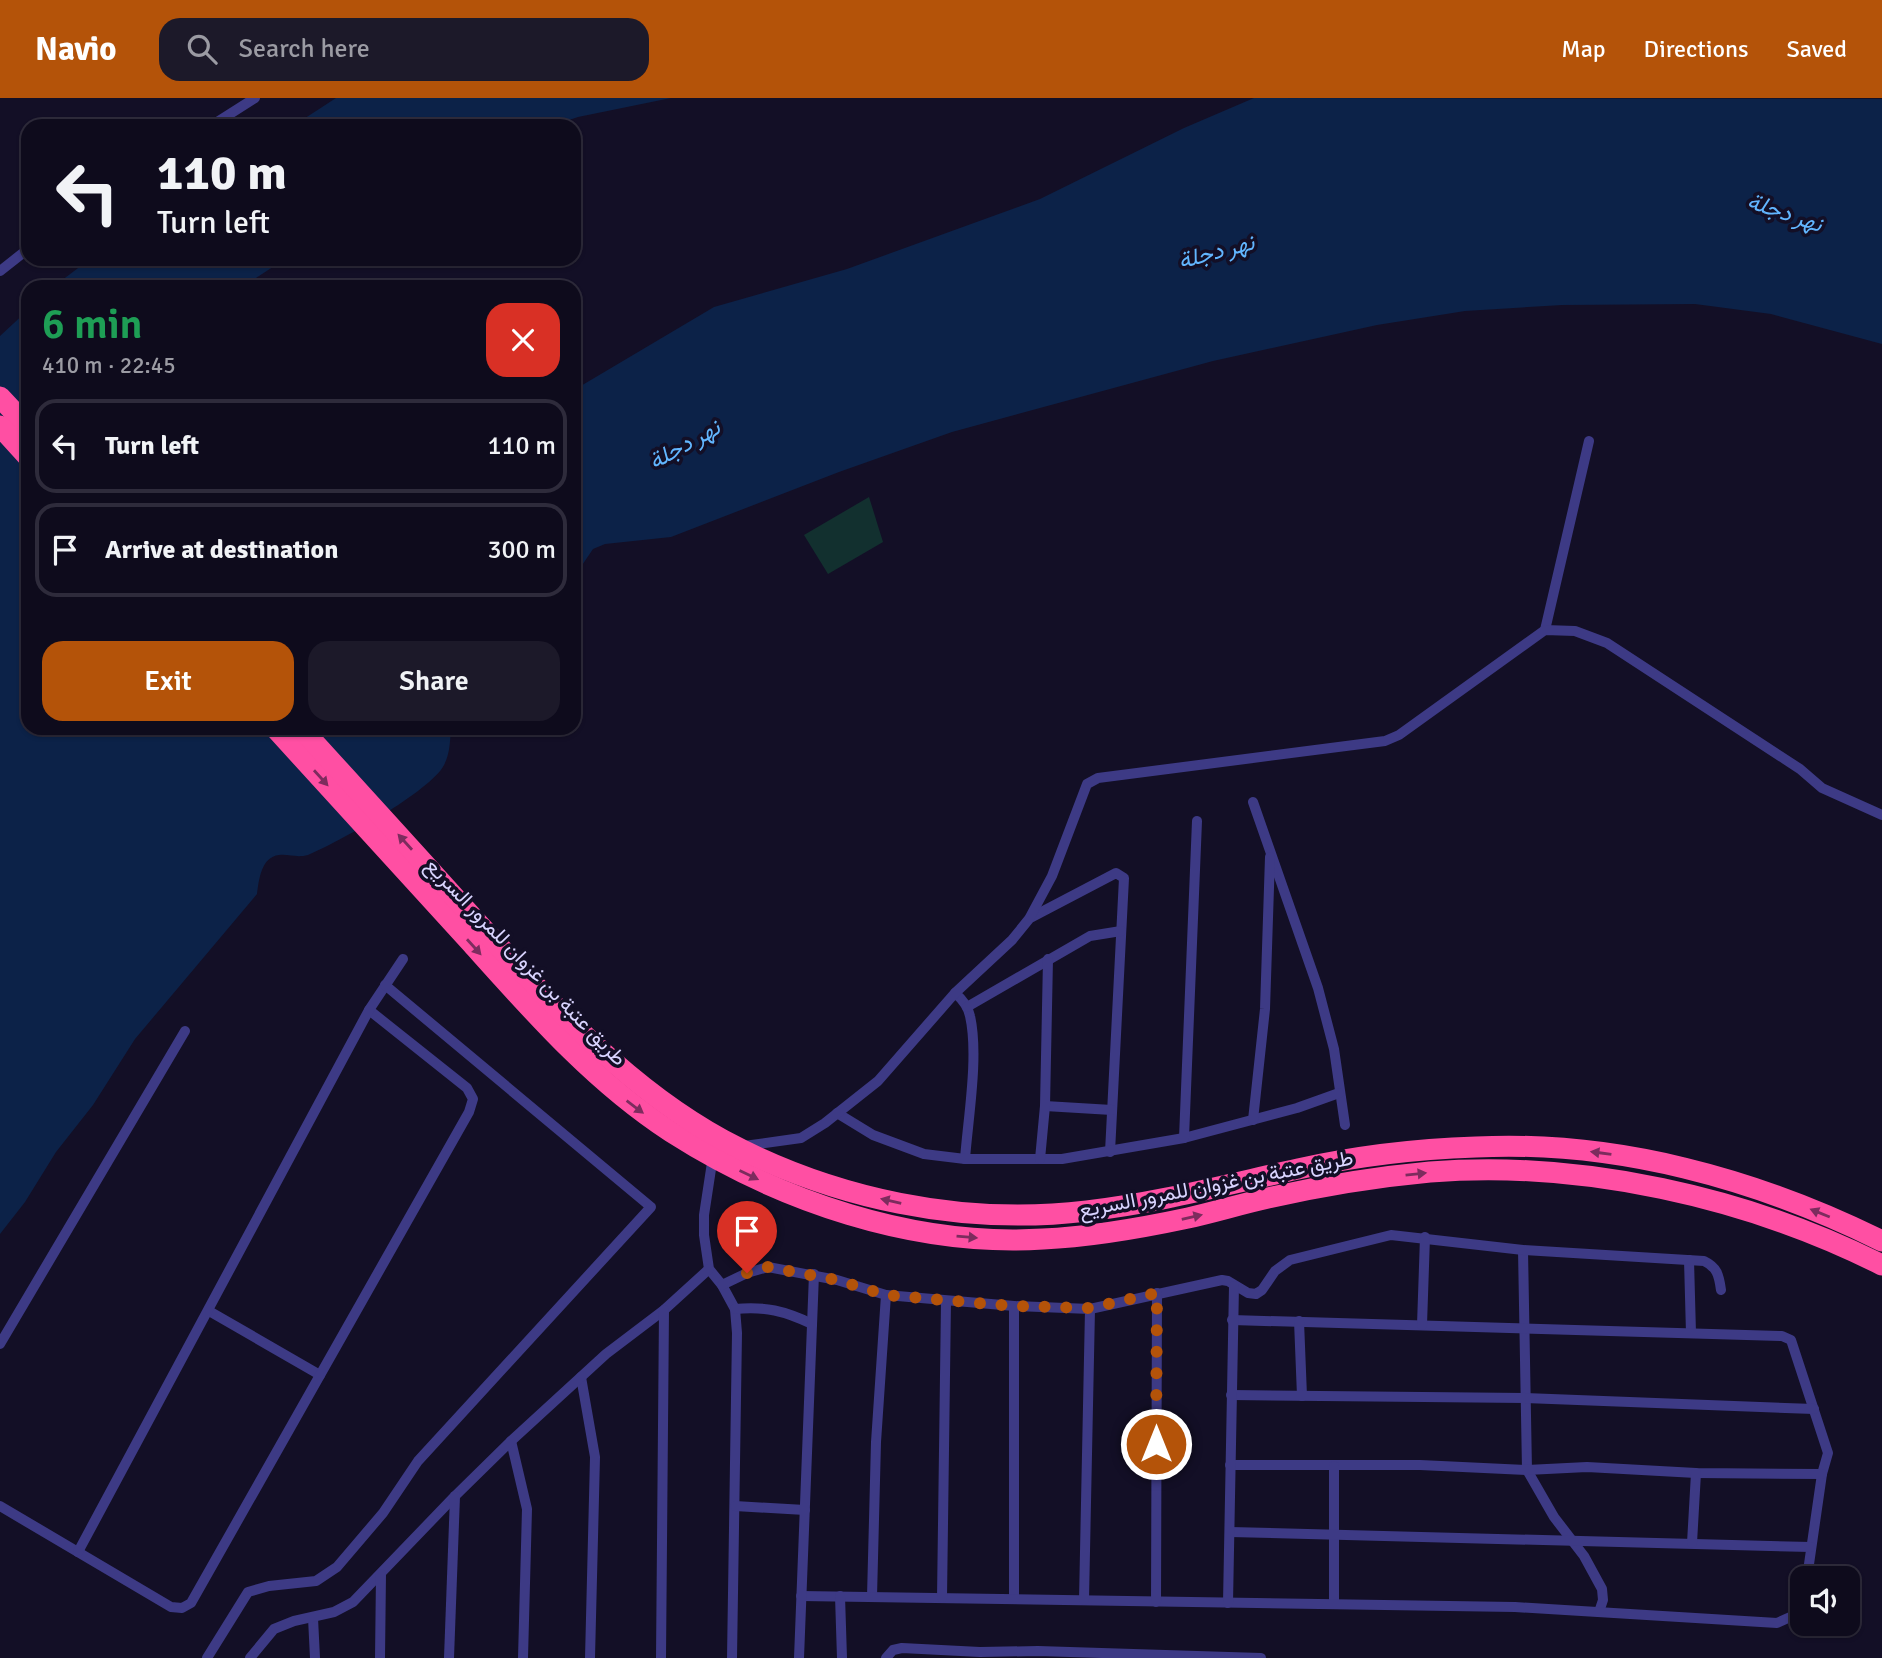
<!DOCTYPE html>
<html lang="en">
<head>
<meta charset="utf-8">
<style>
	:root { --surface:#0e0b1c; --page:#1c1929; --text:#f1f3f6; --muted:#9b9ba3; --line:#2e2b3b; --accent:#b45309 }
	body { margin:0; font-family:Signika,Vazirmatn,sans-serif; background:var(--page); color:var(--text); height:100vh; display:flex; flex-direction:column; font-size:26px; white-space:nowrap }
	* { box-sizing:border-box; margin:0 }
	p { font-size:23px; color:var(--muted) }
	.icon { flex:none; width:38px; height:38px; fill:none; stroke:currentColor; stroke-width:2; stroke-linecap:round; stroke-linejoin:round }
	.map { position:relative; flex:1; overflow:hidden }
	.details { position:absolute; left:21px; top:182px; width:560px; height:455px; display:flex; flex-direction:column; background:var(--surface); border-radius:21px; box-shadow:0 2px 5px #0004,0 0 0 2px var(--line) }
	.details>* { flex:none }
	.banner { position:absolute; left:21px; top:21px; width:560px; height:147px; border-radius:21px; box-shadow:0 2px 5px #0004,0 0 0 2px var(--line); background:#0e0b1c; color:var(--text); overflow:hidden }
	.tools { position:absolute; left:1790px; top:1468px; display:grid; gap:14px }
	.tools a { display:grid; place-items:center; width:70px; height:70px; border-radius:14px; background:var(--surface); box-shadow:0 2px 5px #0004,0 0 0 2px var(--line); font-size:35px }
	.pin { position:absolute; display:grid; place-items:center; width:60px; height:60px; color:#fff; margin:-72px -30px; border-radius:50% 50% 50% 0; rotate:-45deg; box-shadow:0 0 7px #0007 }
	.pin .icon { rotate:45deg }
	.me { position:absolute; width:77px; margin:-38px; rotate:0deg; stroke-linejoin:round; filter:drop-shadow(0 0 5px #0008) }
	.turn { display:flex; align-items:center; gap:24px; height:147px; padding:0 21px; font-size:32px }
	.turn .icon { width:91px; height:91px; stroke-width:2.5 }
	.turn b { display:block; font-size:49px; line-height:60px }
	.round { display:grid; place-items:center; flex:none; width:74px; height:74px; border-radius:21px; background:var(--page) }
	.overview { display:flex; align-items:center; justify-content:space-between; height:119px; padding:0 21px }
	h1 { font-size:42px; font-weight:600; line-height:52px; color:#1e9e55 }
	.button { display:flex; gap:14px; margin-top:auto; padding:14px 21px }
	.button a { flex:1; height:80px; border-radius:21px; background:var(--accent); color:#fff; font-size:28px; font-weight:600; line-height:80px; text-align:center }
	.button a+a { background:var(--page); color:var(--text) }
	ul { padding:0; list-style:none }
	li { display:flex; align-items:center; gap:21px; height:94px; margin:0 14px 10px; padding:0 7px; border:4px solid var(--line); border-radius:21px }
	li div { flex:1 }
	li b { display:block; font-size:26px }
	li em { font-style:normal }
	header { display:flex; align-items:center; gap:42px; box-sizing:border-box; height:98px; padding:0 35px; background:var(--accent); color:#fff }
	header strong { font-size:33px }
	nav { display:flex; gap:38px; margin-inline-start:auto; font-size:24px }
	.search { width:490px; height:63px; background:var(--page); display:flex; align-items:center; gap:18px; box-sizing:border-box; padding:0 24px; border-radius:21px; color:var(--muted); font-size:26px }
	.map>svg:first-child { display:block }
</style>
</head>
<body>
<header>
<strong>Navio</strong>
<div class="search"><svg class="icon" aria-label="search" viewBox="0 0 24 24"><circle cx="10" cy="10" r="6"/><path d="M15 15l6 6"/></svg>Search here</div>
<nav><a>Map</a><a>Directions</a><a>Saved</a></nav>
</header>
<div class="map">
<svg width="1882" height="1560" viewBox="0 0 1882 1560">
	<rect width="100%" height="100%" fill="#130f26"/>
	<polygon fill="#12302f" points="869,399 883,444 828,476 804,437"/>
	<g fill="#0c2248">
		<polygon points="336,0 671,0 578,19 551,28 293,28"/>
		<polygon points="1254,0 1882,1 1882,246 1771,216 1695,206 1562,207 1465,213 1377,227 1213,263 952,334 839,374 671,439 605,446 593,451 574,479 574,292 714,209 847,171 1040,101 1184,30"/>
		<polygon points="90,161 285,161 242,189 53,189"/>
		<path d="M28,212V630H451C450,643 450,656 444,667C431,693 337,745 308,757C296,760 290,756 279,757C261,759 259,782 257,796L135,941L93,1007L56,1054L25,1104L0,1136V238Z"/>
	</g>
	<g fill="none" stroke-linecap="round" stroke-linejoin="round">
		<g stroke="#3d3a85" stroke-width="10">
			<polyline points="211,28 255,0"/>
			<polyline points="0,173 28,151"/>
			<polyline points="1545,532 1589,343"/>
			<polyline points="1253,704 1318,890 1334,951 1345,1027"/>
			<polyline points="1032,819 1116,775 1124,780 1110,1054"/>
			<path d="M955,895C962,901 968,908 970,918C979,958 968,1020 965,1061"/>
			<polyline points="967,909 1090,838 1121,833"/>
			<polyline points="1045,1008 1112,1012"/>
			<polyline points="837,1015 873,1037 924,1056 965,1061 1062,1061 1184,1040 1297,1010 1339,995"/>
			<polyline points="1253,1022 1265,911 1270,759"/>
			<polyline points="1184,1040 1197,723"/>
			<polyline points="744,1048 801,1040 825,1025 878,983 955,895 1012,842 1029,821 1052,778 1087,686 1098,680 1385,643 1399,637 1545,532 1575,533 1607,545 1800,671 1822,690 1882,717"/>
			<polyline points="713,1058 704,1117 704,1137 709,1171 722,1187 735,1211 737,1235 732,1560"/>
			<polyline points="1040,1061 1045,1008 1048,861"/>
			<polyline points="1523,1152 1527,1372 1554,1419 1584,1458 1602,1491 1603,1502 1599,1514"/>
			<polyline points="1689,1162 1691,1235"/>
			<polyline points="722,1187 747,1175 768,1169 837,1182 886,1197 876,1344 872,1499"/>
			<path d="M886,1197L1014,1208L1090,1211L1222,1182L1228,1183L1248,1195L1256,1196L1262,1192L1275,1173L1290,1162L1391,1137L1523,1152L1704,1163C1717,1169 1719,1177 1721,1192"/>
			<polyline points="1014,1208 1014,1501"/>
			<path d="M735,1211C765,1208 785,1213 812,1226"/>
			<polyline points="209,1213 320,1277"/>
			<polyline points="1232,1222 1782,1238 1791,1242 1828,1355 1822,1376 1807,1480"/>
			<polyline points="1299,1223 1302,1298"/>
			<polyline points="1422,1227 1425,1139"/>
			<polyline points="0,1246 185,933"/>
			<polyline points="581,1279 595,1359 590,1560"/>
			<polyline points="1231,1297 1525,1300 1814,1311"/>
			<polyline points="511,1343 527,1411 523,1560"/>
			<polyline points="1230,1367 1420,1367 1527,1372 1587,1369 1696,1375 1822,1376"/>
			<polyline points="1334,1368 1334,1506"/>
			<polyline points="0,1408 171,1509 182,1510 191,1505 469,1014 473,1001 467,990 369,912"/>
			<polyline points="735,1408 805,1412"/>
			<polyline points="1230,1434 1811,1449"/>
			<polyline points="1692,1445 1696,1375"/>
			<polyline points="78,1454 369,912 403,861"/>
			<polyline points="801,1498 1515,1509 1777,1525 1797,1516 1802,1500"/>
			<polyline points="840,1498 842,1560"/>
			<polyline points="942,1500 946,1203"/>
			<polyline points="1084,1502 1090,1211"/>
			<polyline points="1156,1504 1157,1195"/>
			<polyline points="1228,1505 1234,1188"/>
			<polyline points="313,1520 315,1560"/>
			<polyline points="207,1560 248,1494 269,1488 316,1483 337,1469 383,1415 418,1363 651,1109 385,887"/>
			<polyline points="250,1560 274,1531 294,1523 334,1514 353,1504 455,1398 511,1343 606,1256 664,1212 709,1171"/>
			<polyline points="380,1560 381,1476"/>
			<polyline points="449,1560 455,1398"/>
			<polyline points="661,1560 664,1212"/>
			<polyline points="799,1560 814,1176"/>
			<polyline points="886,1560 893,1552 902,1550 980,1554 1038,1553 1261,1560"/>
		</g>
		<g stroke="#ff4fa3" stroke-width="21">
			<polyline points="0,299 28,329"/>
			<polyline points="0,328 28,359"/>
			<path d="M275,630C340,702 406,774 472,846C533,914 594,984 671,1034C779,1103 913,1149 1043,1141C1091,1139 1141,1130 1188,1120C1215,1114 1241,1106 1268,1100C1321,1088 1376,1079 1430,1074C1581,1062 1747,1099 1882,1167"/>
			<path d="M301,630C359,694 418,758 476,823C550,904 624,988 723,1042C833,1101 962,1128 1087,1113C1158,1105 1228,1086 1298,1071C1356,1058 1416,1051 1476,1049C1616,1042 1757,1081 1882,1143"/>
		</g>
	</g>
	<defs><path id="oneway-solid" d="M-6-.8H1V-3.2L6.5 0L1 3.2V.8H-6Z" transform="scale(1.75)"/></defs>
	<g fill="#7d2c5e">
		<use href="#oneway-solid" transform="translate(321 680) rotate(48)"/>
		<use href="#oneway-solid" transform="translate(405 744) rotate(-132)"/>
		<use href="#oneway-solid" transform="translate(474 849) rotate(48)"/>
		<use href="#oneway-solid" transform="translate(635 1009) rotate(37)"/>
		<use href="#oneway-solid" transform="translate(1601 1055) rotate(-172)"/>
		<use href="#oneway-solid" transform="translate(1416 1076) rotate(-6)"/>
		<use href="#oneway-solid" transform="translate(749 1077) rotate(26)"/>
		<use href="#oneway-solid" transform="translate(891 1103) rotate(-167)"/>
		<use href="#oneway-solid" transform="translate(1820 1115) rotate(-158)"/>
		<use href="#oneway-solid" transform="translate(1192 1119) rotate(-13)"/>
		<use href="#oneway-solid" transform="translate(967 1139) rotate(5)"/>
	</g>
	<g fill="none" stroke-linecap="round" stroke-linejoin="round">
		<polyline stroke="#b45309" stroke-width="12" stroke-dasharray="0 21.6" points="747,1175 768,1169 837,1182 886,1197 1013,1208 1090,1210 1157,1195 1156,1346"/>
	</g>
	<g text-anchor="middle" stroke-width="7" stroke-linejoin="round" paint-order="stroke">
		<g font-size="21" fill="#d9d4ff" stroke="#130f26">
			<text transform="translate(526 864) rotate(46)" y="7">طريق عتبة بن غزوان للمرور السريع</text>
			<text transform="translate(1216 1086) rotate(-11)" y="7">طريق عتبة بن غزوان للمرور السريع</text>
		</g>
		<g font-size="23" font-style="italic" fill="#62b6ff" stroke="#130f26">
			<text transform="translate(1785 114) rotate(19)" y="8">نهر دجلة</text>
			<text transform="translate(1216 153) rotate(-15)" y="8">نهر دجلة</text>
			<text transform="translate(684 346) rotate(-29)" y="8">نهر دجلة</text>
		</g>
	</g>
</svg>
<div class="tools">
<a><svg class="icon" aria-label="sound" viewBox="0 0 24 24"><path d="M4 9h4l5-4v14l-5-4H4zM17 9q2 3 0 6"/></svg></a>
</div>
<div class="pin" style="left:747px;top:1175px;background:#d93025"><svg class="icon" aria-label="arrive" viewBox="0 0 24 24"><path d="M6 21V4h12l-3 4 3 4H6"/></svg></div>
<svg class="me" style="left:1156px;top:1346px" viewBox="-20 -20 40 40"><circle r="17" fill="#b45309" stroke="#fff" stroke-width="3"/><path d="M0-11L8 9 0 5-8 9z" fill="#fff"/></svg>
<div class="banner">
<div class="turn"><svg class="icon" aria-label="left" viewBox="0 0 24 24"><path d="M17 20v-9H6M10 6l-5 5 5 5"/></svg><div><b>110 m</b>Turn left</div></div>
</div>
<section class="details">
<div class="overview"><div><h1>6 min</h1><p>410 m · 22:45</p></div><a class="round" style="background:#d93025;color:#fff"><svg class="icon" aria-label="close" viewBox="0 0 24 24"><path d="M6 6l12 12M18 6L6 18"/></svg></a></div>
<ul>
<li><svg class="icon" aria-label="left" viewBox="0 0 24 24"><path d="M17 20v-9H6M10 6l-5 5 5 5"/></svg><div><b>Turn left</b></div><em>110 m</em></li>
<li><svg class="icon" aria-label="arrive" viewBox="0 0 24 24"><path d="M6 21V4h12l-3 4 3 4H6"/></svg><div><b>Arrive at destination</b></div><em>300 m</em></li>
</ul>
<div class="button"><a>Exit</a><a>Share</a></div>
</section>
</div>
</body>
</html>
